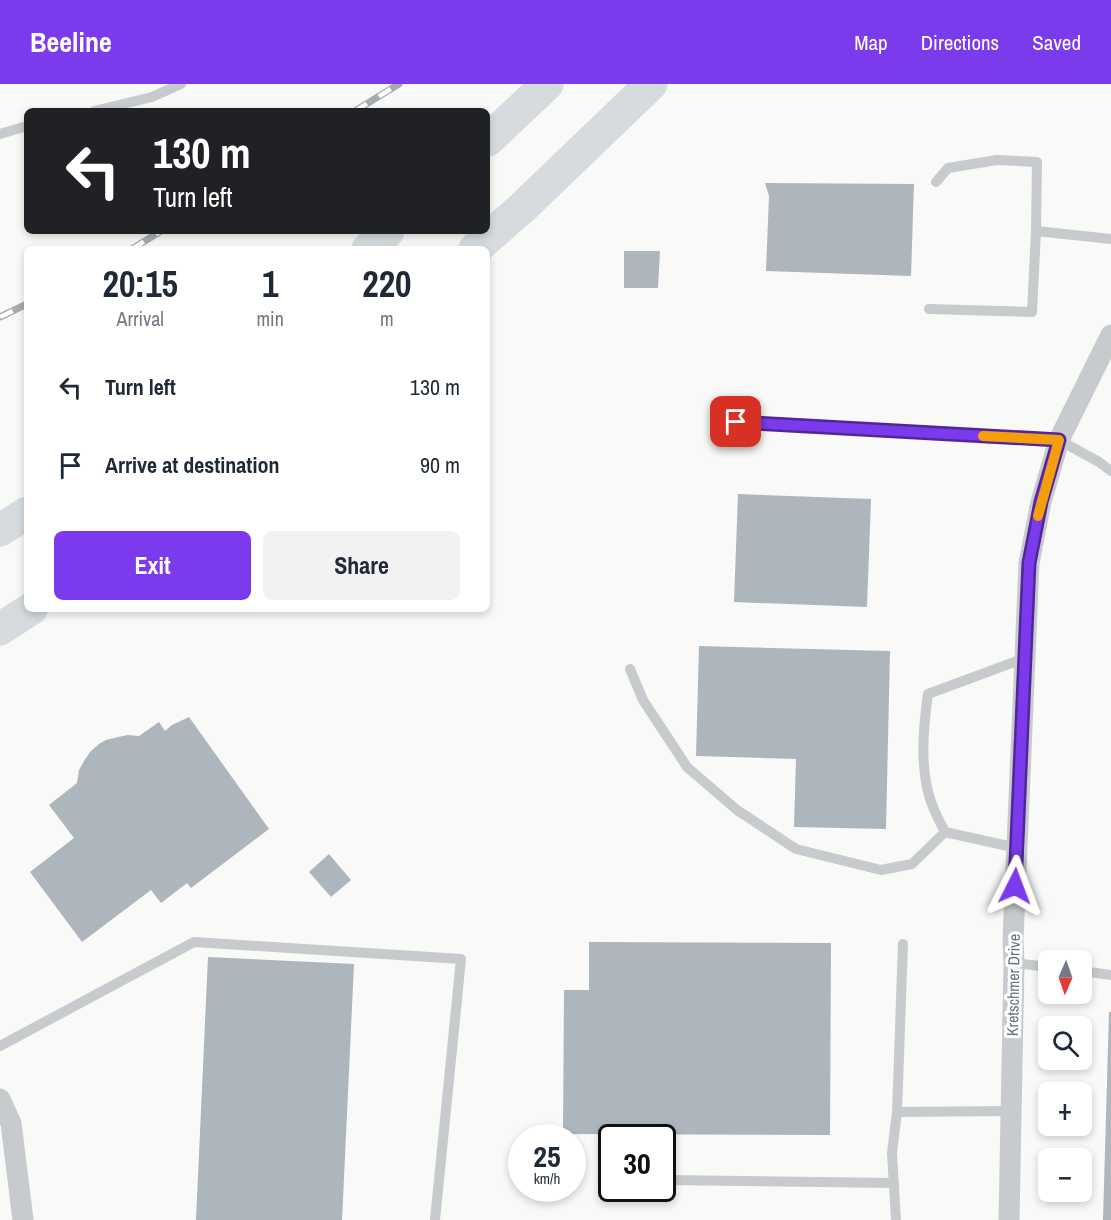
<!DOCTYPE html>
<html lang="en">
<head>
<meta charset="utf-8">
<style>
	:root { --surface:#fff; --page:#f2f2f3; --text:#1f2937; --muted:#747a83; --accent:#7c3aed }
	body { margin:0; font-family:"Archivo Narrow",sans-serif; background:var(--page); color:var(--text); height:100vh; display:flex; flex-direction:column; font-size:22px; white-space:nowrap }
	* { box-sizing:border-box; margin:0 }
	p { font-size:20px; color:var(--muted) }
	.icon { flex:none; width:33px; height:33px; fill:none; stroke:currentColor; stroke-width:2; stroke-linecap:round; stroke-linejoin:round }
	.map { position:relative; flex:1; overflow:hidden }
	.sheet { position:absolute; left:24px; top:162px; width:466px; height:366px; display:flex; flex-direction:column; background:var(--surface); border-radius:9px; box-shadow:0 3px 9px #0003 }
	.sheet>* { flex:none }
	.banner { position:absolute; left:24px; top:24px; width:466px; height:126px; border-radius:9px; box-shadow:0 3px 9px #0003; background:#202124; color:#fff; overflow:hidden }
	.needle { width:39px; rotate:182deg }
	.buttons { position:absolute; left:1038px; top:866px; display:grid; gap:12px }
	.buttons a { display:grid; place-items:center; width:54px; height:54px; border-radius:9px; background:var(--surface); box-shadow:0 3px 9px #0003; font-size:30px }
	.speed { position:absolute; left:508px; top:1040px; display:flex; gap:12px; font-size:30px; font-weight:700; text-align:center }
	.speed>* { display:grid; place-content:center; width:78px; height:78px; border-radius:50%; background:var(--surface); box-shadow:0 3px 9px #0003; line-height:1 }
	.speed small { font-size:15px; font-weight:400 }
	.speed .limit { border:3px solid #111; border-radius:9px; background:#fff; color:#111 }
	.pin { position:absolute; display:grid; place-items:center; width:51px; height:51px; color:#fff; margin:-26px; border-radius:12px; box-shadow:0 3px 9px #0006 }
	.me { position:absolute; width:66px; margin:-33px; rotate:3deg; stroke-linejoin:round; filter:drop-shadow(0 0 4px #0008) }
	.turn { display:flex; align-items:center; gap:21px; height:126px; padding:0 30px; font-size:27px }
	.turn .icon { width:78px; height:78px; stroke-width:2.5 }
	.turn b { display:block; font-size:42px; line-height:51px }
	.eta { display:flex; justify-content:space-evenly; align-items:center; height:102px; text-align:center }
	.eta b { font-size:36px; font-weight:700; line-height:42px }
	.primary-button { display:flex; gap:12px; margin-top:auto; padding:12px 30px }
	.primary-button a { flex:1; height:69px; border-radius:9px; background:var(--accent); color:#fff; font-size:24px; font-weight:700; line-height:69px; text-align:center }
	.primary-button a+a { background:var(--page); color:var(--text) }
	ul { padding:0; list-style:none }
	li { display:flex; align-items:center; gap:18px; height:78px; padding:0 30px }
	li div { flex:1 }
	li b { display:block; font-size:22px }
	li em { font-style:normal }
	header { display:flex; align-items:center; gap:36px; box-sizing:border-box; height:84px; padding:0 30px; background:var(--accent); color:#fff }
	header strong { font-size:28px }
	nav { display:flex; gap:33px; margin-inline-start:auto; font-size:21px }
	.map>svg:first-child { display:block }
</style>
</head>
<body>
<header>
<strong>Beeline</strong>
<nav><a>Map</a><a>Directions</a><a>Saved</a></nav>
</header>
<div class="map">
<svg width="1111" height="1136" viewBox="0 0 1111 1136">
	<rect width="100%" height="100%" fill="#f9f9f7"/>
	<g fill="#adb6bc">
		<polygon points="765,99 914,100 911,192 766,187 769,112"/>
		<polygon points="624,167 660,167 658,204 624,204"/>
		<polygon points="738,410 871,415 867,523 734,518"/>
		<polygon points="699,562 890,567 886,745 794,743 796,675 696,672"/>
		<polygon points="189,633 269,745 191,804 187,799 161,819 151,806 82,858 30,788 74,754 49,721 77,699 79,686 84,677 90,668 99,660 106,656 118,653 128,651 139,652 159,638 165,647 172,641"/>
		<polygon points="329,770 351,796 331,813 309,788"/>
		<polygon points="589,858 831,859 830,1051 563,1050 564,906 589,906"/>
		<polygon points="208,873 354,880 342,1136 196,1136"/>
		<polygon points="1109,928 1111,928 1111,1136 1103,1136"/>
	</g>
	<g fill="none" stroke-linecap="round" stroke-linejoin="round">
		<g stroke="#c7cbce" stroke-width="10">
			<polyline points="94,27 152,13 181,0"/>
			<polyline points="0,50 27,42"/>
			<polyline points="936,98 948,84 997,76 1037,78 1036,147"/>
			<polyline points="929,225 1032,228 1036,147 1111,155"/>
			<polyline points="737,338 1059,356 1099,378 1111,387"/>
			<polyline points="630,585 643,616 687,683 737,726 796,765 881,786 912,780 945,748"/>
			<path d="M1017,764L945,748C941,740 936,731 933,723C919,689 923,645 928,610L1025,574"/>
			<polyline points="903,860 897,1028 1011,1027"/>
			<polyline points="1014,879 1048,883"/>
			<polyline points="1082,887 1111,891"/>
			<polyline points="0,962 194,858 461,875 435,1136"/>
			<polyline points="663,1096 894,1099"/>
			<polyline points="896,1136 892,1069 897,1028"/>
		</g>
		<g stroke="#c7cbce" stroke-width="21">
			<polyline points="0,1015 11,1039 23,1136"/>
			<polyline points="1009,1136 1014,879 1013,856 1029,479 1041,418 1059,356 1111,251"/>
		</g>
		<g stroke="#d6dbdf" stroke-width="33">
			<polyline points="488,56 547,0"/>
			<polyline points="368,165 388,147"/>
			<polyline points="475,165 523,123 651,0"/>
			<polyline points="0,446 27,429"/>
			<polyline points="0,545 31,525"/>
		</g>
		<defs>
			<g id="rail">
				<polyline points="355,27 399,0"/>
				<polyline points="132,165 161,147"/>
				<polyline points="0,233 27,220"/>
			</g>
		</defs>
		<use href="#rail" stroke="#a5acb2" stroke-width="7"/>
		<use href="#rail" stroke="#fff" stroke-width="4.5" stroke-dasharray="14" stroke-linecap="butt"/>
	</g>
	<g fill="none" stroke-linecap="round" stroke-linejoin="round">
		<defs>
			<polyline id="route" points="736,338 1059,356 1041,418 1029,479 1015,802"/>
		</defs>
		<use href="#route" stroke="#51269a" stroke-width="15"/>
		<use href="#route" stroke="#7c3aed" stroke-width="10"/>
		<polyline stroke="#f59e0b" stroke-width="10" points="983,352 1059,356 1038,432"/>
	</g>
	<g text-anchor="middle" stroke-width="6" stroke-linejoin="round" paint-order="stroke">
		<g font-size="16" fill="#627583" stroke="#fff">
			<text transform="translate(1013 901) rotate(-89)" y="6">Kretschmer Drive</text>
		</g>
	</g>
</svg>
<div class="buttons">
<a><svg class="needle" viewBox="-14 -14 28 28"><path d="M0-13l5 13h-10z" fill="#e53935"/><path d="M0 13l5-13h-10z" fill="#747a83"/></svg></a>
<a><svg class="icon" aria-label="search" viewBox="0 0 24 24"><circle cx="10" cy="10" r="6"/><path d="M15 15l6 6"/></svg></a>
<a>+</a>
<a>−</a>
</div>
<div class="speed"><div>25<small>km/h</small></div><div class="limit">30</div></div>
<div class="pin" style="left:736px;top:338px;background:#d93025"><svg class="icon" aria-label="arrive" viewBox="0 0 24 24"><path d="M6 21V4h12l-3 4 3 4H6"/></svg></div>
<svg class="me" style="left:1015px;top:802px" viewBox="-20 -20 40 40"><path d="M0-17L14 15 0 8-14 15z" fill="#7c3aed" stroke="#fff" stroke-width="4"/></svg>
<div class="banner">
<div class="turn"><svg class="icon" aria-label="left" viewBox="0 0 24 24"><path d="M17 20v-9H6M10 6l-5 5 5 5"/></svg><div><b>130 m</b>Turn left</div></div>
</div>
<section class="sheet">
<div class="eta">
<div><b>20:15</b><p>Arrival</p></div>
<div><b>1</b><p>min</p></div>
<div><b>220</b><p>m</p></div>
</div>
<ul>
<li><svg class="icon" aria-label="left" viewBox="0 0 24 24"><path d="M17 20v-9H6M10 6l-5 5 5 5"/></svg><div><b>Turn left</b></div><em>130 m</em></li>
<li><svg class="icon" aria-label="arrive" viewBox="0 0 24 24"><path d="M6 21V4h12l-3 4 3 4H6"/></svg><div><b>Arrive at destination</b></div><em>90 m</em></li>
</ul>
<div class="primary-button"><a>Exit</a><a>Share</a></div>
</section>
</div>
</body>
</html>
